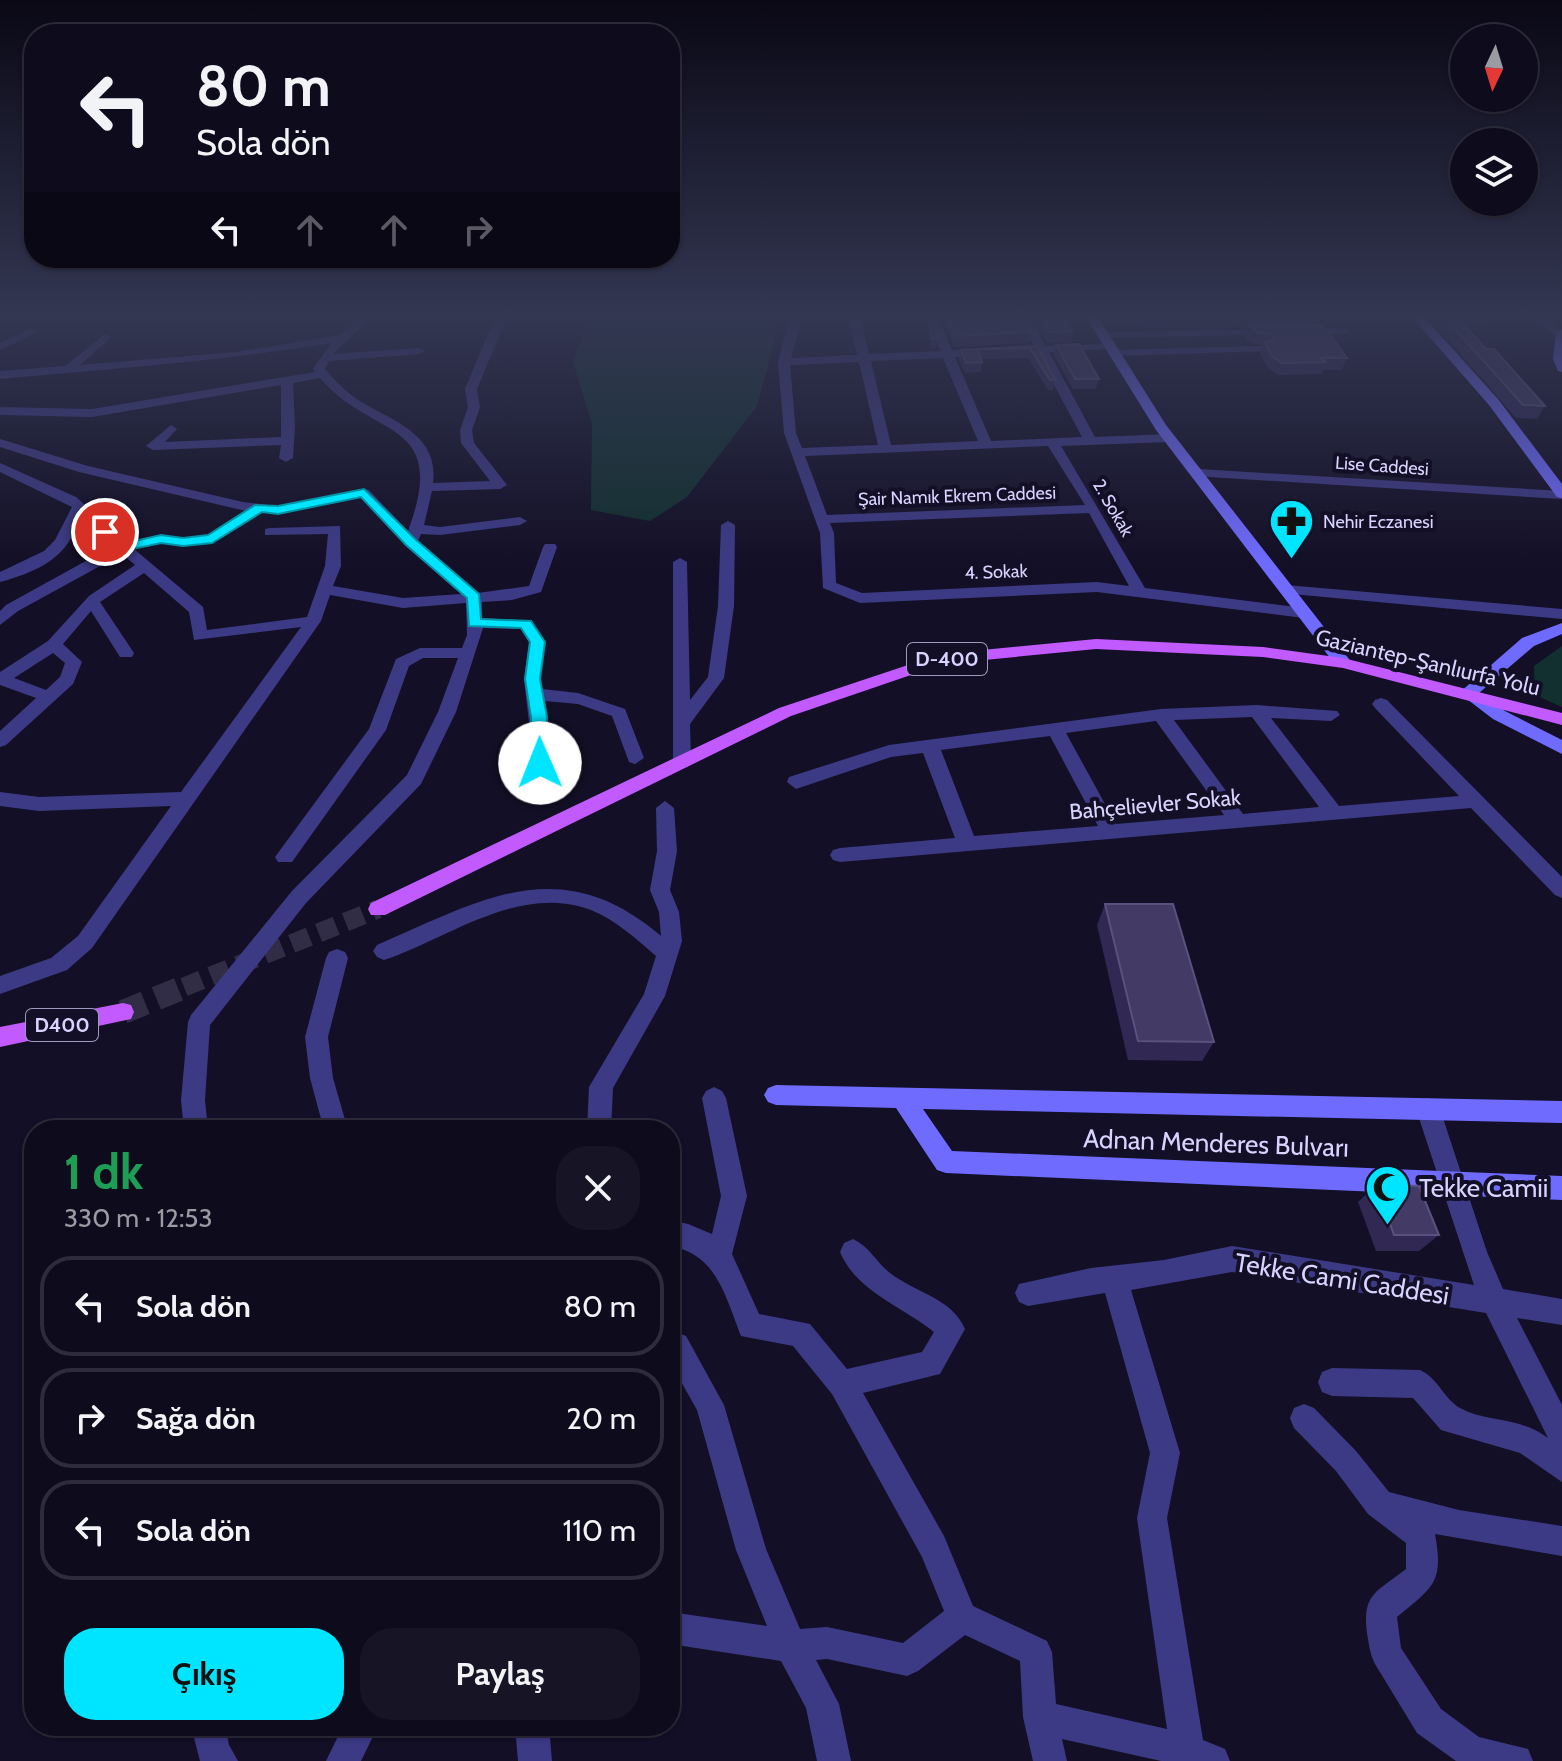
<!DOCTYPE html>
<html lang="tr">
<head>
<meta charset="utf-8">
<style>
	:root { --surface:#0e0b1c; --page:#171425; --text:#f1f3f6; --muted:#9b9ba3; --line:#2e2b3b; --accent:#00e5ff }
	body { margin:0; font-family:Cabin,sans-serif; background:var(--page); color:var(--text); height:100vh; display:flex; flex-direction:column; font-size:30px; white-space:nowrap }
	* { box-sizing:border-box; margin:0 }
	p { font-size:26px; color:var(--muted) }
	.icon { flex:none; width:44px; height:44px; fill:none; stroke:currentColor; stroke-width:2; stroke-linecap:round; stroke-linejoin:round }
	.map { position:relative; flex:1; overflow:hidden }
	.sheet { position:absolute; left:24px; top:1120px; width:656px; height:616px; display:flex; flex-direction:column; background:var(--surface); border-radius:32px; box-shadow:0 2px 6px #0004,0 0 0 2px var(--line) }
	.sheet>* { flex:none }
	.banner { position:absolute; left:24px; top:24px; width:656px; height:244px; border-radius:32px; box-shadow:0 2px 6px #0004,0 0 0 2px var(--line); background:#0e0b1c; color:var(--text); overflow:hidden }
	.needle { width:52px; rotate:184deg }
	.controls { position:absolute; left:1450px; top:24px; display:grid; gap:16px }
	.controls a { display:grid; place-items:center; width:88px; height:88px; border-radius:50%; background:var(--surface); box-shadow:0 2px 6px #0004,0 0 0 2px var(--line); font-size:40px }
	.pin { position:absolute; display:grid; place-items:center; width:68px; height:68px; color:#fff; margin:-34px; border:4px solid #fff; border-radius:50%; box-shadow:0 2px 8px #0007 }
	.me { position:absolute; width:88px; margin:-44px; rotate:359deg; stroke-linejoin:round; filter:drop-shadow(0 0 6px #0008) }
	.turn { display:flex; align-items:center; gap:28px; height:168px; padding:0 40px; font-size:36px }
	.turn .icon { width:104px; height:104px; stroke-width:2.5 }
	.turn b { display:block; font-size:56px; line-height:68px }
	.lanes { display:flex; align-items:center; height:76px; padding:0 40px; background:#0003; justify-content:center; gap:40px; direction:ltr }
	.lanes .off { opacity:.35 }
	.round { display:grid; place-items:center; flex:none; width:84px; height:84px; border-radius:32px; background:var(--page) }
	.headline { display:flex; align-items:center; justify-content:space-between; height:136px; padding:0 40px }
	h1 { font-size:48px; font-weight:700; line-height:60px; color:#1e9e55 }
	.button { display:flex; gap:16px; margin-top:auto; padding:16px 40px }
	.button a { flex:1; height:92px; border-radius:32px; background:var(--accent); color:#111; font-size:32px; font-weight:700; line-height:92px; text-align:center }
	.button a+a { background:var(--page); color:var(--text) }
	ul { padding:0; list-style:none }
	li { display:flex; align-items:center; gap:24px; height:100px; margin:0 16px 12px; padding:0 24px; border:4px solid var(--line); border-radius:32px }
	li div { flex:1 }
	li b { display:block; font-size:30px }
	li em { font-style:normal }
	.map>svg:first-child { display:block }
</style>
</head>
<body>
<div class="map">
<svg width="1562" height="1761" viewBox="0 0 1562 1761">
	<rect width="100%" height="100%" fill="#130f26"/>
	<g fill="#12302f">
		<polygon points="589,317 781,317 757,406 687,497 650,521 591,510 592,424 573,362"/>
		<polygon points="1562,646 1562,707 1535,695 1534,666"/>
	</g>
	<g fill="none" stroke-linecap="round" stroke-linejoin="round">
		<polyline stroke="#312d47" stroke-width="19" stroke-dasharray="19 10" stroke-linecap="butt" points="184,987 378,909"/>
		<polyline stroke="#312d47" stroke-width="24" stroke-dasharray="24 12" stroke-linecap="butt" points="123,1012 189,985"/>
		<g fill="#3d3a85" fill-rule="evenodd">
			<path d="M360,317H372L333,354L419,348L425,351L419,354L329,361L325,369C336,382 348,394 363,403C396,422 439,436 433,483L490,481L461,443L460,430L468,407L465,389L495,317H507L477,389L480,407L472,430L474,443L507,485L500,489L432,491L424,525L440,527L520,517L527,521L520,525L440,535L421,534L418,541L478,593L529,586L543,547L545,544H555L557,547L541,592L512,600L482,602V618L532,621L545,642L540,679L542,689L578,693L625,709L644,758L635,764L629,762L612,716L578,704L545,701L549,763L540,769L534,767L524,679L529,642L521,629L483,628L456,712L421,784L306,903L210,1025L205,1100L208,1130H184L181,1100L188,1022L191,1015L292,891L407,775L438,712L458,658H423L409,666L386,730L292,862H278L275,857L369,729L396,659L420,648H462L467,635L466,603L403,608L330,595L321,621L92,948L67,970L0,994V976L51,958L78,936L171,806L39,811L0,806V792L39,797L181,792L301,627L194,640L189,612L144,573L100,602L134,653L132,657H120L91,611L63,644L82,662L73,684L6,745L0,747V731L36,698L0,685V672L48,641L89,596L135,565L122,554L18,611L0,625V611L6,605L113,546L81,514C76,522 75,530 71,538C57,564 26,575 0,582V572L44,551L55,540L72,507L0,472V463L76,497L126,542L161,535L183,538L208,535L246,511L79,472L0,447V439L88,466L243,502L278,506L364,489L369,490L408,531C450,417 374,441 320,378L293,383L295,426L293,458L286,462L279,458L281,445L153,450L146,446L171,425L177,429L165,442L281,437V385L92,417L0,415V407L92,409L315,372L313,369L331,343C221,361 111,369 0,379V371L65,366L105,334L111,337L109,339L80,365L237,352L340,335ZM361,498L405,545L461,594L403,598L333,586L341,566L340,526L270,528L265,529V535L328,534L325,566L307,617L207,630L203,607L134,549L161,543L183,546L212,543L263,512L278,514ZM53,653L65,663L60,677L46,690L14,678Z"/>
			<path d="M790,317H802L791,358L857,355L848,317H860L869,354L941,351L926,317H938L952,350L1034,346L1018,317H1030L1045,346L1112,344L1114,346L1108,349L1049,352L1095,437L1169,434L1175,438L1169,442L1061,446L1145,588L1304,608L1312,613L1304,618L1097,592L860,603L823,588L820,533L784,433L778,362ZM1037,353L1082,437L991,441L955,357ZM943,358L978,441L891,445L871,361ZM859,362L878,445L802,448L796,433L790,365ZM1048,446L1085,505L827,515L805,456ZM1089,513L1129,586L1097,582L862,593L836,583L834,533L830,523Z"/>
			<polygon points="1534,317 1547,317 1562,331 1562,338 1556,337"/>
			<polygon points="1345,328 1349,329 1349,333 1102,338 1096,335 1102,332"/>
			<polygon points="30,329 40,331 0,350 0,343"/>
			<polygon points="1263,346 1269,349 1267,351 1113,356 1107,353 1113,350"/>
			<polygon points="1199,469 1562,491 1562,499 1194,476 1194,470"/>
			<polygon points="728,521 735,525 734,606 724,678 690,724 691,762 682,768 673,762 673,562 680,558 687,562 690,700 708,677 718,606 721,525"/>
			<polygon points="1286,585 1562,609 1562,619 1281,593 1281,587"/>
			<path d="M1381,698L1387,700L1562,877V898L1555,895L1471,808L840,862L833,860L830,855L833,850L840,848L955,838L923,753L891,757L796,789L787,782L789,777L889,745L1161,709L1257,705L1337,711L1340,715L1331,721L1271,718L1339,806L1459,796L1375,708L1372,704L1375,700ZM1252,717L1319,807L1243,814L1174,720ZM1156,721L1224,815L1116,824L1066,733ZM1050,736L1098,826L974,836L941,750Z"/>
			<path d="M665,801L674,808L677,851L670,890L679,912L682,941L665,996L613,1088L611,1130H587L589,1087L644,994L656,956C636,939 616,920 591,910C519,883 449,938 384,960L377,957L373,951L377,945C482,900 560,850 661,936L659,912L650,890L657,851L656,808Z"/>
			<polygon points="337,949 345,952 348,958 328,1037 333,1078 348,1130 324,1130 310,1078 305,1037 326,958 329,952"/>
			<path d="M714,1087L722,1091L726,1098L747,1196L732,1254L759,1314L810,1324L847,1369L922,1352L934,1332C902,1306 857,1292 840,1252L844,1243L853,1239C869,1246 876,1262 890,1273C914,1292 952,1298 965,1329L940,1374L863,1393L944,1536L973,1606L1047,1641L1052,1652L1056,1704L1167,1729L1137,1518L1150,1453L1105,1293L1028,1306L1019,1302L1015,1293L1019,1284L1091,1268L1164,1260L1232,1246L1474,1285L1416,1109L1420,1101L1428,1098L1436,1101L1440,1109L1487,1252L1503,1289L1562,1299V1325L1517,1318L1562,1405V1482L1520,1453L1441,1430L1413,1398L1332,1396L1322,1392L1318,1382L1322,1372L1332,1368L1420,1370C1438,1378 1444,1399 1460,1408C1487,1423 1519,1416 1548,1438L1486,1313L1232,1272L1131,1290L1180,1453L1167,1518L1203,1740L1225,1749L1230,1761H1161L1062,1739L1067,1761H1033L1023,1717L1020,1661L965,1635L918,1671L907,1676L827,1659L816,1660L839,1704L851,1761H817L806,1708L781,1661L670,1644V1612L767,1626L736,1550L697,1410L670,1362V1335L676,1332L686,1336L724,1405L766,1549L800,1629L827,1627L903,1643L944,1611L922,1557L832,1394L793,1346L741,1336C725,1296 717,1254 670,1246V1220L688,1224L712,1234L721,1196L702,1098L706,1091Z"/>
			<path d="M1304,1404L1314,1408L1356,1451L1389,1492L1459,1510L1562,1526V1556L1435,1534C1444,1583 1433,1587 1397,1617L1401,1648L1441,1709L1479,1737L1528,1749L1533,1761H1456L1417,1733L1375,1664C1370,1654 1369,1645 1367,1633C1362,1593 1377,1592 1406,1569V1543L1368,1514L1336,1471L1294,1428L1290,1418L1294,1408Z"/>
			<polygon points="191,1726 225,1726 229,1745 238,1761 200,1761"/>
			<polygon points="343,1726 378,1726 361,1761 326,1761"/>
			<polygon points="515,1726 549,1726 552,1761 518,1761"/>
		</g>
		<g fill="#6f6bff" fill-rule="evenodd">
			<polygon points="1086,317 1098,317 1166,425 1349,659 1351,663 1349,667 1337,667 1156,430"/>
			<polygon points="1412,317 1424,317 1498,399 1562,484 1562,498 1557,497 1489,405"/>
			<polygon points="1562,329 1562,372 1558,371 1553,359 1556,332"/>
			<polygon points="1562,623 1562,634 1534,646 1479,693 1505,711 1562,740 1562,754 1493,719 1459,693 1522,638"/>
			<polygon points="776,1085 1562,1101 1562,1123 923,1109 952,1151 1562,1176 1562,1200 946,1173 937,1170 896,1108 776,1105 768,1102 764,1095 768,1088"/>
		</g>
		<g fill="#c25bff" fill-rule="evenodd">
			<polygon points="1096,639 1263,647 1343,658 1562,713 1562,725 1343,668 1263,657 1096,649 943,664 791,716 385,915 371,915 368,909 371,903 779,708 941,654"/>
			<polygon points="123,1003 131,1005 134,1012 131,1019 0,1047 0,1027"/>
		</g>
	</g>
	<g fill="#312854">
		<polygon points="809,317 846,317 845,318 810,321"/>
		<polygon points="947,317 1031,332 1029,343 954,347 946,328"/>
		<polygon points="1032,317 1063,317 1073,331 1071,342 1047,343"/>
		<polygon points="1109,317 1314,317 1311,325 1347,358 1342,370 1323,370 1322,374 1278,375 1268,368 1260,354 1263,345 1252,343 1245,338 1249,327 1142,328 1140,325 1111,324"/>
		<polygon points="1428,317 1489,317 1486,323 1463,323 1486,349 1545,406 1537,419 1516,418"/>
		<polygon points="929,319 938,338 936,348 931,348 928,329"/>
		<polygon points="1056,345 1099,379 1096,389 1073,389 1054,355"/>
		<polygon points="1037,346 1055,380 1053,390 1048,390 1028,358 981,359 982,362 981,372 965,373 959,360 961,350"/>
		<polygon points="1105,904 1214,1042 1202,1061 1128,1060 1097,925"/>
		<polygon points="1376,1185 1439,1235 1419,1251 1376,1251 1358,1202"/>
	</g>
	<g fill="#433a66" stroke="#5a527e" stroke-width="2">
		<polygon points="947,317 1023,317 1031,332 955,336"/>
		<polygon points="1040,317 1063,317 1073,331 1049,332"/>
		<polygon points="1143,317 1288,317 1144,319"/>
		<polygon points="1444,317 1457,317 1486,349 1494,349 1545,406 1523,405"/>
		<polygon points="929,319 938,338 932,339"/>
		<polygon points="1323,325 1347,358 1321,358 1326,362 1282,363 1272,356 1264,342 1273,341 1274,335 1256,332 1249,326"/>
		<polygon points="1079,344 1099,379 1075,379 1056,345"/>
		<polygon points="1037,346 1055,380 1050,380 1030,348 978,349 982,362 966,363 961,350"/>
		<polygon points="1105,904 1173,904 1214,1042 1138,1041"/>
		<polygon points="1376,1185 1419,1186 1439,1235 1394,1235"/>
	</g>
	<linearGradient id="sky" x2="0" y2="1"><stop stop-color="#0a0815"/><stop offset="0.56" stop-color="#333752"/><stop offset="1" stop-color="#333752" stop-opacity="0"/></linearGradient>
	<rect width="1562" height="564" fill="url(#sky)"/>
	<polygon fill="#00e5ff" stroke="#0095a6" stroke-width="2" points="364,489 415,539 479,594 481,619 531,621 545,642 540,679 547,717 545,767 534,767 531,763 531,717 525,679 530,642 521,628 469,626 467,598 406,545 361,497 278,514 262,512 212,543 183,546 161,543 123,551 98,532 109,529 126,543 161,535 183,538 208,535 255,505 278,506"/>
	<defs>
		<symbol id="pharmacy-pin" viewBox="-11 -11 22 30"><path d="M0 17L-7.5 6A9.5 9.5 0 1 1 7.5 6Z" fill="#00e5ff" stroke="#130f26"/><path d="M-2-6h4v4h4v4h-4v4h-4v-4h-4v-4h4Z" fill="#111"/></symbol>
		<symbol id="mosque-pin" viewBox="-11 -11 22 30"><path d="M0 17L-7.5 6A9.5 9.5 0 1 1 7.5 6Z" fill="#00e5ff" stroke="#130f26"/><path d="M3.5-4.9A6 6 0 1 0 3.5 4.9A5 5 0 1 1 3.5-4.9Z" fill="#111"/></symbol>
	</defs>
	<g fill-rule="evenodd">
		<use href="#pharmacy-pin" x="1266" y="496" width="51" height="69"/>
		<use href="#mosque-pin" x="1362" y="1162" width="51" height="69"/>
	</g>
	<g text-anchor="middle" stroke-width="8" stroke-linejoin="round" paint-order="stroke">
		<g font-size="18" fill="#d9d4ff" stroke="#130f26">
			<text transform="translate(1382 466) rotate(4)" y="6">Lise Caddesi</text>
			<text transform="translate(957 496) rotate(-2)" y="6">Şair Namık Ekrem Caddesi</text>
			<text transform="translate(1113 508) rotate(60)" y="6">2. Sokak</text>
			<text transform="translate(996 572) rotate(-2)" y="6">4. Sokak</text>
		</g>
		<g font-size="18" fill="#d9d4ff" stroke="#130f26" text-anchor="start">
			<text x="1323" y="528">Nehir Eczanesi</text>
		</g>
		<g fill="#130f26" stroke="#9e99be" stroke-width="2">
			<rect x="907" y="643" width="80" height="32" rx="6"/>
			<rect x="26" y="1009" width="72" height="32" rx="6"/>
		</g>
		<g font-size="20" font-weight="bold" fill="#d9d4ff">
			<text x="947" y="666">D-400</text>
			<text x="62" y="1032">D400</text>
		</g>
		<g font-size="22" fill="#d9d4ff" stroke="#130f26">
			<text transform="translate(1428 662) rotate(13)" y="8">Gaziantep-Şanlıurfa Yolu</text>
			<text transform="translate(1155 804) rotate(-5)" y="8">Bahçelievler Sokak</text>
		</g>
		<g font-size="26" fill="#d9d4ff" stroke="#130f26">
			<text transform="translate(1216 1143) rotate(2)" y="9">Adnan Menderes Bulvarı</text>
			<text transform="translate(1342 1279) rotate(9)" y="9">Tekke Cami Caddesi</text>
		</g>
		<g font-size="26" fill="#d9d4ff" stroke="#130f26" text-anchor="start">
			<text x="1419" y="1197">Tekke Camii</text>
		</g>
	</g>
</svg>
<div class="controls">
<a><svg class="needle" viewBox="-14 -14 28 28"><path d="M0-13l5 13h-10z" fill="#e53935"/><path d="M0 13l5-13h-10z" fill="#9b9ba3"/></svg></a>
<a><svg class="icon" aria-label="layers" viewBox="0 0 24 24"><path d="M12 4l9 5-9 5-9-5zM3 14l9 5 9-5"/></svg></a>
</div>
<div class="pin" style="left:105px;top:532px;background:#d93025"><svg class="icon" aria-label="arrive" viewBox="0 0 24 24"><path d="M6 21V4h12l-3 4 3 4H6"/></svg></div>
<svg class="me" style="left:540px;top:763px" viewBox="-20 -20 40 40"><circle r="19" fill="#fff"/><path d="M0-13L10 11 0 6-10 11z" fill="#00e5ff"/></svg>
<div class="banner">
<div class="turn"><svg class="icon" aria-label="left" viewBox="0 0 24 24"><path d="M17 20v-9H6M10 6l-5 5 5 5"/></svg><div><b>80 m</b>Sola dön</div></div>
<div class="lanes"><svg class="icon" aria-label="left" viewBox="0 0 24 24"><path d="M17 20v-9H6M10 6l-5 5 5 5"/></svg><svg class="icon off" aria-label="ahead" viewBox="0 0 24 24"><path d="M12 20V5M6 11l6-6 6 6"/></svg><svg class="icon off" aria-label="ahead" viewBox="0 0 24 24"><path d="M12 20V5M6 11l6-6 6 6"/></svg><svg class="icon off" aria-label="right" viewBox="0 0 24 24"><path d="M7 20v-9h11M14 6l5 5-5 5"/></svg></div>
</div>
<section class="sheet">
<div class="headline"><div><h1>1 dk</h1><p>330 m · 12:53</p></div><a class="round"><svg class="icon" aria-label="close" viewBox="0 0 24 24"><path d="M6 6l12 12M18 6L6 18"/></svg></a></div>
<ul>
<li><svg class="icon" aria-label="left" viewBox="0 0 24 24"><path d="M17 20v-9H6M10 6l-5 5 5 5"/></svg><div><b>Sola dön</b></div><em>80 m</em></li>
<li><svg class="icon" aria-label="right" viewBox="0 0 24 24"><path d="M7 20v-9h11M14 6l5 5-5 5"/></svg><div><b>Sağa dön</b></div><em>20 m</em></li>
<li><svg class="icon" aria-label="left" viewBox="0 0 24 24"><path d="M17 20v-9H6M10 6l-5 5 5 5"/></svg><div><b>Sola dön</b></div><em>110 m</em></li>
</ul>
<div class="button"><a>Çıkış</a><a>Paylaş</a></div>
</section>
</div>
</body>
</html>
